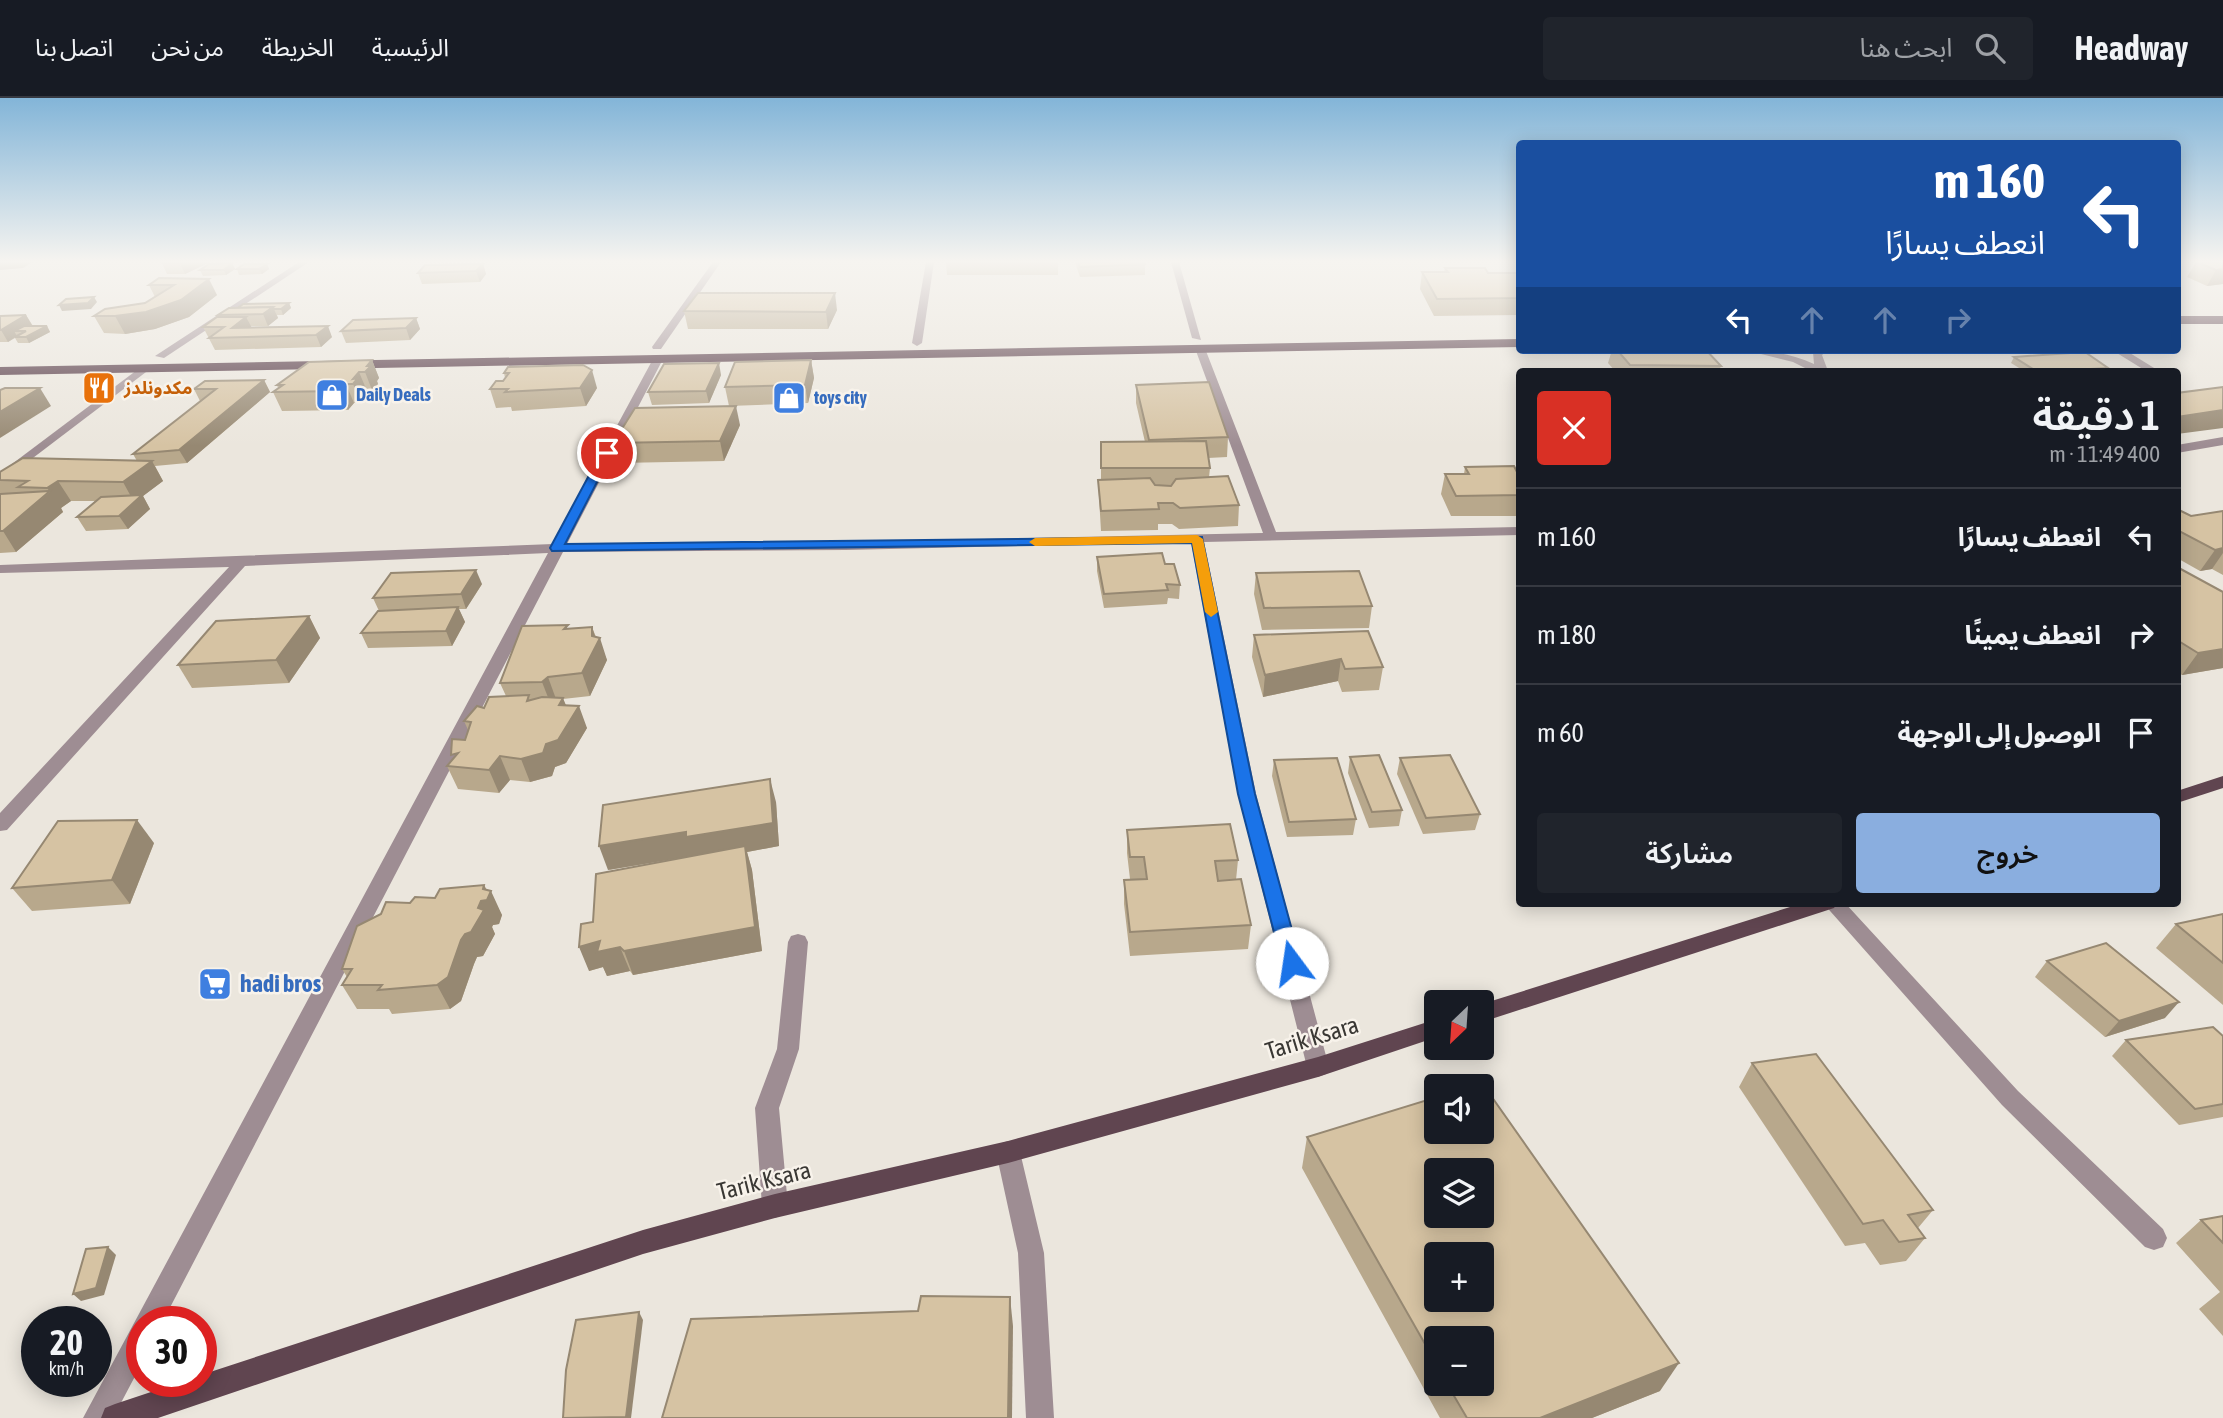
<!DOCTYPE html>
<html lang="ar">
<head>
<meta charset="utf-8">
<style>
	:root { --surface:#171b24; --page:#20242c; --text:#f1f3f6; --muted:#9ea1a6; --line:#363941; --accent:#8aaedf }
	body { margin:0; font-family:"Asap Condensed","Noto Sans Arabic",sans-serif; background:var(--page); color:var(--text); direction:rtl; height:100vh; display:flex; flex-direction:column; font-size:26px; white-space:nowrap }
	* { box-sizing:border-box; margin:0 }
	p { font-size:23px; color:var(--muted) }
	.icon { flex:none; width:38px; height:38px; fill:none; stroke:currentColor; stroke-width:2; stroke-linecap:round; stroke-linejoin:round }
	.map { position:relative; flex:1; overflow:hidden; direction:ltr }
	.side { position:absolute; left:1516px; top:270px; width:665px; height:539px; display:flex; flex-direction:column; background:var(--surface); border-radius:7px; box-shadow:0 4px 18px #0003; direction:rtl }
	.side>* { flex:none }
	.top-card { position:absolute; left:1516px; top:42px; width:665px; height:214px; border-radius:7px; box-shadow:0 4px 18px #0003; direction:rtl; background:#1a4fa0; color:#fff; overflow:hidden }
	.needle { width:46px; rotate:205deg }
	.fabs { position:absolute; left:1424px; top:892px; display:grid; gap:14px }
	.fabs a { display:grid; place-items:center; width:70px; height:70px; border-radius:7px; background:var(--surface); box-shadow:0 4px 18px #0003; font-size:35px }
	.speed { position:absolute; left:21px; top:1208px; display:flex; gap:14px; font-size:35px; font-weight:700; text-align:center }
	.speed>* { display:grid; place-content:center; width:91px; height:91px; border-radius:50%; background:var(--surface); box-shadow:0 4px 18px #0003; line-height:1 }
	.speed small { font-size:18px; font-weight:400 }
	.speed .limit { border:10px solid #d22; background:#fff; color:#111 }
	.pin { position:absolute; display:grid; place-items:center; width:60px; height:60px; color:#fff; margin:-30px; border:4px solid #fff; border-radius:50%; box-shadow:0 2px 7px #0007 }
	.me { position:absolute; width:77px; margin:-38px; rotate:346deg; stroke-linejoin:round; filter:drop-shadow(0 0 5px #0008) }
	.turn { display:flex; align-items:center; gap:24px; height:147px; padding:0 21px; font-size:32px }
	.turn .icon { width:91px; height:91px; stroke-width:2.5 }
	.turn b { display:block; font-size:49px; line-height:60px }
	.lanes { display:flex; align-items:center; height:66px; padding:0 21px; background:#0003; justify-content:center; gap:35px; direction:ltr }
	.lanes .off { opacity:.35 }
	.round { display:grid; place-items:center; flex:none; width:74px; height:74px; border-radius:7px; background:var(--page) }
	.summary { display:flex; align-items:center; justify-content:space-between; height:119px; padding:0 21px }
	h1 { font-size:42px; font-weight:600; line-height:52px }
	.cta { display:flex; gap:14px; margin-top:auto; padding:14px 21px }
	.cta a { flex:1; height:80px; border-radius:7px; background:var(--accent); color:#111; font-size:28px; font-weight:600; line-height:80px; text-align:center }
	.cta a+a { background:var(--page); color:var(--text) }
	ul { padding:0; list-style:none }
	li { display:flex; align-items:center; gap:21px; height:98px; padding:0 21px; border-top:2px solid var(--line) }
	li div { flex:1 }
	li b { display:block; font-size:26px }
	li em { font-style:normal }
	header { display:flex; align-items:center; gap:42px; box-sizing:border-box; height:98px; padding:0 35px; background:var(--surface); border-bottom:2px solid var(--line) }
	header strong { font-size:33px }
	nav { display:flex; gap:38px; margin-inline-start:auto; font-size:24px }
	.search { width:490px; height:63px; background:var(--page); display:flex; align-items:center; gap:18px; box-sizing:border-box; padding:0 24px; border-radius:7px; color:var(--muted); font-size:26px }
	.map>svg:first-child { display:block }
</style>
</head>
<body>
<header>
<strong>Headway</strong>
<div class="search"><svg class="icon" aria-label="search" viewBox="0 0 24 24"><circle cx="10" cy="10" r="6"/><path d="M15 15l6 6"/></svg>ابحث هنا</div>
<nav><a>الرئيسية</a><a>الخريطة</a><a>من نحن</a><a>اتصل بنا</a></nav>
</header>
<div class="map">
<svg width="2223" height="1320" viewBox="0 0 2223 1320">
	<rect width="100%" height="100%" fill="#ebe6dd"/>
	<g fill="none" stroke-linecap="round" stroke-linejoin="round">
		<g fill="#9e8d93" fill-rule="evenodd">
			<polygon points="299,164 309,164 164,260 155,258"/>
			<polygon points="713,164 721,164 661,251 653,251 652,249"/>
			<polygon points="926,164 934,164 922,245 917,248 912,245"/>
			<polygon points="1171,164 1179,164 1201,242 1192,240"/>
			<polygon points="1201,250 1206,253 1276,434 1519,429 1519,437 1204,444 1256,696 1329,969 1326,976 1318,979 1310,976 1307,969 1238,696 1191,444 846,452 563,454 163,1223 142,1223 142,1265 113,1320 83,1320 548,455 245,468 7,732 0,733 0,715 229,469 0,475 0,467 553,446 653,261 658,258 663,261 567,446 846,444 1263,435 1196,253"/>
			<path d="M1745,252C1769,252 1792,256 1814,266L1813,254L1828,252L1822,257L1828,273H1811L1793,264Z"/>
			<polygon points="2112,252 2125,252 2159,273 2146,273"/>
			<polygon points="141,269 150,271 0,385 0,375"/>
			<polygon points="2223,339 2223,347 2177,355 2177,347"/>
			<polygon points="1823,805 1845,805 2018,993 2163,1131 2167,1140 2163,1149 2154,1152 2145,1149 2002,1007"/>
			<polygon points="798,836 805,838 808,844 799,951 779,1010 788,1108 784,1116 775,1120 766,1116 762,1108 755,1010 777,951 788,844 791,838"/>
			<polygon points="1008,1043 1017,1046 1020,1054 1044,1155 1054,1320 1026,1320 1018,1155 996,1054 999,1046"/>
		</g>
		<g fill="#604550" fill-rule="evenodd">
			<polygon points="2223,678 2223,690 2177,705 2177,693"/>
			<polygon points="1803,805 1837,805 1834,810 1482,924 1482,906"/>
			<polygon points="1437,921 1437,939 1318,979 1008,1065 775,1120 643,1156 158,1320 101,1320 105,1310 115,1306 184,1283 201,1283 201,1277 643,1132 775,1096 1008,1043 1318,959"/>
		</g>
		<g fill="#4a2c39" fill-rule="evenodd">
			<rect x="2177" y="218" width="46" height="8"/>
			<polygon points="1519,241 1519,249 0,277 0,269"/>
		</g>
	</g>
	<g fill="#b8a88c" fill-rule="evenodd">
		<polygon points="164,164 210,164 185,176 167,176 162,165"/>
		<polygon points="946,164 1058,164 1058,177 947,177"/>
		<polygon points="1075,164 1144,164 1145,166 1145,177 1080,179"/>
		<polygon points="2196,164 2223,164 2223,186 2207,188 2187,179"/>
		<polygon points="232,165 235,171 226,177 203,178 200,172"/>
		<polygon points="267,166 269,171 262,176 239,177 237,171"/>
		<polygon points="483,166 486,176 480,184 422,186 418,175"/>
		<polygon points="1445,170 1488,175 1519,175 1519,217 1434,218 1420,191 1422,174 1444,174"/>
		<polygon points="159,180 217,197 189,219 155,231 125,236 104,235 94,218 145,205 155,199 149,187"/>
		<polygon points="289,205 291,210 283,217 277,217 278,220 268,228 251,228 251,229 332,239 321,249 215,252 203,229 219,219 218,217 238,210"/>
		<polygon points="837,212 828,231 688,231 684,213"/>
		<polygon points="26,217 33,228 47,228 50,234 29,245 18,245 15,240 8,244 0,244 0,218"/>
		<polygon points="416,220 420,231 410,242 346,245 341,233"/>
		<polygon points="1612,252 1706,252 1721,268 1719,273 1615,273 1608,265"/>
		<polygon points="2014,259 2108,270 2106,273 2024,273 2011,265"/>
		<polygon points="372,262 379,280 377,283 378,286 372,292 367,293 364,295 365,299 361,304 354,305 348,312 282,313 273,294 278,290 277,287"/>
		<polygon points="811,262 814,280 808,305 729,308 725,289"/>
		<polygon points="508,269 597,290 586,308 512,313 511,309 496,310 490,291 503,283 505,280 504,275"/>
		<polygon points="721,277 709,305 652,307 648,294"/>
		<polygon points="264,282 270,294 187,365 155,368 163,383 143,398 150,411 128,431 86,433 77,419 95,403 71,403 61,410 63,414 16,454 0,455 0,374 137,363 133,356 200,303 194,291"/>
		<polygon points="1136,287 1228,339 1227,359 1208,360 1210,370 1209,379 1239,407 1238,428 1179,431 1172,426 1158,426 1158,432 1101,433 1098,382 1101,381 1101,344 1145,344 1136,305"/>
		<polygon points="740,327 724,363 618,365 613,345"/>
		<polygon points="1465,369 1519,378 1519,418 1451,418 1441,396 1445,376 1464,376"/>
		<polygon points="2177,411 2191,418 2223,413 2223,477 2212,471 2200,473 2177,460"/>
		<polygon points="1097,459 1165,466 1180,487 1179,501 1168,500 1167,506 1104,510 1097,473"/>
		<polygon points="2177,469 2223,494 2223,570 2182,577 2177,574"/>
		<polygon points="1256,475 1372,508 1369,530 1262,532 1254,496"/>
		<polygon points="482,486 466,511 459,511 465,524 452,548 368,550 361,535 379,513 373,500"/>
		<polygon points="309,518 320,540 289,585 192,590 178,567"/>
		<polygon points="592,529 596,539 607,562 590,598 563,601 566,607 587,630 566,665 555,669 552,678 530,684 510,682 499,695 458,691 447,668 453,661 465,642 468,632 464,623 484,610 506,598 500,585 570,531"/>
		<polygon points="1254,537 1383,569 1379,592 1342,594 1338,583 1263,599 1252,559"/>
		<polygon points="1350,659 1402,712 1399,728 1369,730 1348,675"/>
		<polygon points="1400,660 1480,716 1475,732 1423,736 1397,676"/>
		<polygon points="1274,662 1356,721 1353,737 1287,739 1272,678"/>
		<polygon points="776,704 779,748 747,754 752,772 762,853 633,877 630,873 607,878 603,869 589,873 593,824 692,758 608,772"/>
		<polygon points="1127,732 1238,762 1236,782 1251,827 1248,851 1130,858 1124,806 1124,782 1130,781 1127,755"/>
		<polygon points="154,745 130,806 32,813 12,790"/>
		<polygon points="484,787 502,817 499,826 493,827 492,829 495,836 483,858 477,859 474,866 461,903 450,911 392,916 389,911 357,911 342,887 347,879 342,871 410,805 435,800"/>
		<polygon points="2223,816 2223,907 2156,850 2176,826"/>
		<polygon points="2047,863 2165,920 2105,939 2035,879"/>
		<polygon points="2223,938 2223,1019 2179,1027 2112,958 2126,942"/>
		<polygon points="1752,965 1933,1112 1918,1130 1925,1140 1906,1163 1880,1167 1865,1145 1845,1148 1739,989"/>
		<path d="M1307,1039L1660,1293L1592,1320H1440L1302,1070ZM1437,1241L1482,1286H1437Z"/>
		<polygon points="2223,1118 2223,1238 2199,1211 2220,1194 2176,1145 2201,1122"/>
	</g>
	<g fill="#968872">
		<polygon points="0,164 32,164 23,170 0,172"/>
		<polygon points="183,164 210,164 185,176 180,165"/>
		<polygon points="232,165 235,171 226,177 224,172"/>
		<polygon points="267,166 269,171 262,176 259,171"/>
		<polygon points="483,166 486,176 480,184 476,173"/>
		<polygon points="2223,171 2223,186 2207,188 2216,172"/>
		<polygon points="209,181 217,197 189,219 155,231 125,236 115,218"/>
		<polygon points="835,195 837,212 828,231 826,214"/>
		<polygon points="94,199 97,204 91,211 62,213 59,207"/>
		<polygon points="289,205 291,210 283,217 281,211"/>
		<polygon points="273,209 278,220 268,228 263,216"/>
		<polygon points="26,217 33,229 14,233 17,238 8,244 1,232"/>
		<polygon points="246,219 252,230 232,230"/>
		<polygon points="416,220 420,231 410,242 406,230"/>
		<polygon points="47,228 50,234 29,245 26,239"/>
		<polygon points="328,228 332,239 321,249 316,237"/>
		<polygon points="372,262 379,280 377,283 378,286 372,292 365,274 367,268"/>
		<polygon points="811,262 814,280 808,305 805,287"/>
		<polygon points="719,265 721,277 709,305 706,293"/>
		<polygon points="592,272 597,290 586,308 580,290"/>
		<polygon points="359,274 367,293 364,295 365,299 361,304 353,286 353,281"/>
		<polygon points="264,282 270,294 187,365 179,352"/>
		<polygon points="346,286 354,305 348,312 340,293"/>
		<polygon points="40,290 51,308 0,340 0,314"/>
		<polygon points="736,308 740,327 724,363 720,343"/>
		<polygon points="2223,312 2223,330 2177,336 2177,319"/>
		<polygon points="152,363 163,383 143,398 150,411 128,431 119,418 134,404 123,384"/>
		<polygon points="58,383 71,403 61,410 63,414 16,454 3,433 50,394 47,390"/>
		<polygon points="2223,450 2223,455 2212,471 2200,473 2215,452"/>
		<polygon points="476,472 482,486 466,511 461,496"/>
		<polygon points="458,509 465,524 452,548 446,533"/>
		<polygon points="309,518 320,540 289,585 276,562"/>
		<polygon points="592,529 597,544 600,540 607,562 590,598 582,575 592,538"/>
		<polygon points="2223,551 2223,570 2182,577 2198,555"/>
		<polygon points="1341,561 1338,583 1263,599 1265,577"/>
		<polygon points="548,579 556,601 551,607 542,584"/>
		<polygon points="563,600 571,621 579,608 587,630 566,665 555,669 552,678 530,684 521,661"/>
		<polygon points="500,658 510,682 499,695 489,672"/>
		<polygon points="770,681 776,704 779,748 747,754 752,772 762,853 633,877 624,853 692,758 608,772 599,748"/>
		<polygon points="137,722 154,745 130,806 112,782"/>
		<polygon points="484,787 489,798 491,793 502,817 499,826 493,827 492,829 495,836 483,858 477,859 474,866 461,903 450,911 437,887 478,810"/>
		<polygon points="600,843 620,849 630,873 607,878 603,869 589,873 579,849"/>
		<polygon points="2179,904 2165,920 2105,939 2119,923"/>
		<polygon points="108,1149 116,1157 104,1197 81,1203 73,1196"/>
		<polygon points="1010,1199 1013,1228 1012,1320 1008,1320"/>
		<polygon points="639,1214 643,1222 631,1320 626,1320"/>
		<polygon points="1679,1265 1660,1293 1592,1320 1540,1320"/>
	</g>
	<g fill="#d6c3a3" stroke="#968872" stroke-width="2" fill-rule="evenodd">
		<polygon points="164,164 183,164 180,165 162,165"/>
		<polygon points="1078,164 1144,164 1145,166 1080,169"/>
		<polygon points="2197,164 2223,164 2223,171 2216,172"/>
		<polygon points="232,165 224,172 200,172 209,166"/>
		<polygon points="244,166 267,166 259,171 237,171"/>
		<polygon points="483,166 476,173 418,175 425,167"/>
		<polygon points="1445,170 1485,170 1488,175 1519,175 1519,200 1437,201 1422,174 1448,174"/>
		<polygon points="159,180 209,181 181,202 146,214 115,218 94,218 105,211 145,205 174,187 149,187"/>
		<polygon points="698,195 835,195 826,214 684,213"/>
		<polygon points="94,199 88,205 59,207 66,201"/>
		<polygon points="289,205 281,211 274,211 273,209 238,210 243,206"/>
		<polygon points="273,209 263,216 218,217 229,210"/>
		<polygon points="26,217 1,232 0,232 0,218"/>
		<polygon points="217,219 246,219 232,230 328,228 316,237 209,240 224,229 203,229"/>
		<polygon points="416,220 406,230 341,233 353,222"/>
		<polygon points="24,228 47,228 26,239 15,239 26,233 14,233"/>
		<polygon points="1617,252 1706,252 1721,268 1630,267"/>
		<polygon points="2085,254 2108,270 2056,273 2036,273 2014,259"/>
		<polygon points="372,262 367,268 371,268 365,274 359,274 353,281 358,280 353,286 346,286 340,293 273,294 283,287 277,287 309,264"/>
		<polygon points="811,262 805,287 725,289 735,264"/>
		<polygon points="719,265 706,293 648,294 664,266"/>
		<polygon points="583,267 592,272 580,290 505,294 508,291 490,291 496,283 503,283 509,275 504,275 508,269"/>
		<polygon points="264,282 179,352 133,356 216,291 194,291 205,283"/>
		<polygon points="1209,284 1228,339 1149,342 1136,287"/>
		<polygon points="2223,289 2223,312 2177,319 2177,295"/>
		<polygon points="5,290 40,290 0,314 0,292"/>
		<polygon points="736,308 720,343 613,345 635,310"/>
		<polygon points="1206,343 1210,370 1101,370 1101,344"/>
		<polygon points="23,360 152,363 123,384 58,383 47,390 18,389 28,383 0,382 0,374"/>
		<polygon points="1514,368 1519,378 1519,397 1456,398 1445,376 1469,376 1465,369"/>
		<polygon points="1228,378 1239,407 1180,410 1173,405 1158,405 1159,411 1101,413 1098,382 1150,380 1155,387 1171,388 1176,381"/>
		<polygon points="50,393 3,433 0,433 0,396"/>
		<polygon points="142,397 119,418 77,419 101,399"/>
		<polygon points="2177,411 2191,418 2223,413 2223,450 2215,452 2177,432"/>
		<polygon points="1162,455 1165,466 1174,466 1180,487 1166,486 1168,492 1104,496 1097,459"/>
		<polygon points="2177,469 2223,494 2223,551 2198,555 2177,542"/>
		<polygon points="476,472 461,496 373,500 391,475"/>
		<polygon points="1359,473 1372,508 1264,510 1256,475"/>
		<polygon points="458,509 446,533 361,535 378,513"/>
		<polygon points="309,518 276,562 178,567 216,523"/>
		<polygon points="568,527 564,531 592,529 592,538 600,540 582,575 548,579 542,584 500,585 522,528"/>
		<polygon points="1368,533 1383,569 1345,571 1341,561 1265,577 1254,537"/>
		<polygon points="529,597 527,603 542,599 563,600 559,607 579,608 558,642 546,646 543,655 521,661 500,658 489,672 447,668 458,655 451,657 452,641 465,642 471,624 464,623 477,608 484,610 489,599"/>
		<polygon points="1379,657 1402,712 1372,714 1350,659"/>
		<polygon points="1450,657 1480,716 1426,720 1400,660"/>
		<polygon points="1337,660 1356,721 1289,724 1274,662"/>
		<polygon points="770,681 773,725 686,739 686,734 599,748 603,707"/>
		<polygon points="137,722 112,782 12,790 58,723"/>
		<polygon points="1230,726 1238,762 1215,763 1218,783 1241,781 1251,827 1130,834 1124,782 1147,781 1144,759 1130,759 1127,732"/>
		<polygon points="745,748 755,829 624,853 620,849 597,854 600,843 579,849 581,826 593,824 596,776"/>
		<polygon points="484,787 483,791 491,793 487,802 481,803 478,810 484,812 471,834 465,836 461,842 448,879 437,887 378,892 382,887 342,887 352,871 342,871 357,828 381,816 386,804 410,805 415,799 435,800 440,791"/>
		<polygon points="2223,816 2223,865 2176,826"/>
		<polygon points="2106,845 2179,904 2119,923 2047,863"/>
		<polygon points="2213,929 2223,938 2223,1006 2195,1011 2126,942"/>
		<polygon points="1816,956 1933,1112 1908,1117 1925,1140 1899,1144 1883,1122 1863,1126 1752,965"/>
		<path d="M1482,985L1679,1265L1540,1320H1467L1447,1286H1482V1241H1437V1267L1307,1039L1437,999V1034H1482V989H1469ZM1437,1073H1482V1118H1437ZM1437,1157H1482V1202H1437Z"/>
		<polygon points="2223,1118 2223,1145 2201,1122"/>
		<polygon points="108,1149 96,1190 73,1196 86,1151"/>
		<polygon points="921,1198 1010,1199 1008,1320 662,1320 691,1221 918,1213"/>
		<polygon points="639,1214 626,1319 563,1320 566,1272 576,1222"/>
	</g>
	<linearGradient id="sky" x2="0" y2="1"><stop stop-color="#83b5d8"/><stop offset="0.47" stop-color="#f6f4f0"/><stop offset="1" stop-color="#f6f4f0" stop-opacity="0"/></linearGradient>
	<rect width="2223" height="348" fill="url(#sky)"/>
	<polygon fill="#1a73e8" stroke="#114b97" stroke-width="2" points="607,352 612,355 565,446 1202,439 1255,696 1301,865 1298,870 1292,872 1285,870 1282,865 1238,696 1192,445 552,453 550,450 601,355"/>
	<polygon fill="#f59e0b" points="1197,437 1203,441 1218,514 1211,519 1205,514 1192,445 1035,448 1029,444 1035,440"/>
	<defs>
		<symbol id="restaurant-square" viewBox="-11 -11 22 22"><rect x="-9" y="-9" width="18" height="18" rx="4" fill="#e8710a" stroke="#f8f3eb"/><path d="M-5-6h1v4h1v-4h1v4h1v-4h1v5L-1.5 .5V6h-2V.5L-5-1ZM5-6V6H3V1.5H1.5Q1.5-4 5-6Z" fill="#fff"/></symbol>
		<symbol id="shop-square" viewBox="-11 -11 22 22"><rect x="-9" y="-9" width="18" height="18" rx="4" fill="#3f7fe0" stroke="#f8f3eb"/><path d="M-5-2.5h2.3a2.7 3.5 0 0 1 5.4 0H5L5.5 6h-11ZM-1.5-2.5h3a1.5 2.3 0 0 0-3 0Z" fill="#fff"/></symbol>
		<symbol id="supermarket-square" viewBox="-11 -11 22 22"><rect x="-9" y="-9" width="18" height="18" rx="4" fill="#3f7fe0" stroke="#f8f3eb"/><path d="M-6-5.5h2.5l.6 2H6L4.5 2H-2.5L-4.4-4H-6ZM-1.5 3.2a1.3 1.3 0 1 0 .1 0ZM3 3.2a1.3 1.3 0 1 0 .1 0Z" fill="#fff"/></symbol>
	</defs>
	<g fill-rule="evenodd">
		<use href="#restaurant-square" x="80" y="271" width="38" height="38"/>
		<use href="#shop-square" x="313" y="278" width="38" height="38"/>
		<use href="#shop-square" x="770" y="281" width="38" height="38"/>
		<use href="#supermarket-square" x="196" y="867" width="38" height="38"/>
	</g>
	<g text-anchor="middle" stroke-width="5" stroke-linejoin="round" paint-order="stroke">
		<g font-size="18" font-weight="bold" fill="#c56008" stroke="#f8f3eb" text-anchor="start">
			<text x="124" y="296">مكدونلدز</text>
		</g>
		<g font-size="18" font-weight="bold" fill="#366cbe" stroke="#f8f3eb" text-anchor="start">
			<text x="356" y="303">Daily Deals</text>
			<text x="814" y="306">toys city</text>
		</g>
		<g font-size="24" font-weight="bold" fill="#366cbe" stroke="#f8f3eb" text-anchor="start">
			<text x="240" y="894">hadi bros</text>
		</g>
		<g font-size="24" fill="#3a3834" stroke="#f8f3eb">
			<text transform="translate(1312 940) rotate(-17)" y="8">Tarik Ksara</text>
			<text transform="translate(764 1083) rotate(-14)" y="8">Tarik Ksara</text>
		</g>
	</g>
</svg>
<div class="fabs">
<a><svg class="needle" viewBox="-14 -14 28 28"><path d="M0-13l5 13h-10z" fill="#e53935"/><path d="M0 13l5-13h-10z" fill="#9ea1a6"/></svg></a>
<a><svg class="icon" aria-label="sound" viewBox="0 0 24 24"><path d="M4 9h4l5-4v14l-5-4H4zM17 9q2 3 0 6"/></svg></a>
<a><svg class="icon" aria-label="layers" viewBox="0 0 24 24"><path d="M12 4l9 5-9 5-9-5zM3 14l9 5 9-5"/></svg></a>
<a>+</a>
<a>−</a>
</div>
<div class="speed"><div>20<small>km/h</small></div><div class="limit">30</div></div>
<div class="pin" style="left:607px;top:355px;background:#d93025"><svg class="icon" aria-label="arrive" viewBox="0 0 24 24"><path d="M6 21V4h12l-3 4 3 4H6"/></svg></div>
<svg class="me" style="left:1292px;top:865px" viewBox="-20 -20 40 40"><circle r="19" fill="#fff"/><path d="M0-13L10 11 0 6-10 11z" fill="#1a73e8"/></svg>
<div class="top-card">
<div class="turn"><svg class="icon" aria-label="left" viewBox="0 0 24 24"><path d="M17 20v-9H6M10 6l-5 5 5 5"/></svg><div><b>160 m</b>انعطف يسارًا</div></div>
<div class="lanes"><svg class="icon" aria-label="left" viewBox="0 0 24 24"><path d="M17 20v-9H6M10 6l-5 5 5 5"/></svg><svg class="icon off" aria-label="ahead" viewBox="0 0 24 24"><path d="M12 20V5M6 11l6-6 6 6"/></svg><svg class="icon off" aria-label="ahead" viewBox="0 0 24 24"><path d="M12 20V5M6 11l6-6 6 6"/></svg><svg class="icon off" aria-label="right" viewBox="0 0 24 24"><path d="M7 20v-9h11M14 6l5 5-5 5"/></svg></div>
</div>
<section class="side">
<div class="summary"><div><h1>1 دقيقة</h1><p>400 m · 11:49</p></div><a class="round" style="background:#d93025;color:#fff"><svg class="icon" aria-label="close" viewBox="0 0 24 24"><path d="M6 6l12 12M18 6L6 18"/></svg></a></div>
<ul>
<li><svg class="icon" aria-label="left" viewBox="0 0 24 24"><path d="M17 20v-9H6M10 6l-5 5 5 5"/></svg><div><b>انعطف يسارًا</b></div><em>160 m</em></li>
<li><svg class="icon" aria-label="right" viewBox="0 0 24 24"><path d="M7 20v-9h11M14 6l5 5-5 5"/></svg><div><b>انعطف يمينًا</b></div><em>180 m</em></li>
<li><svg class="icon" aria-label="arrive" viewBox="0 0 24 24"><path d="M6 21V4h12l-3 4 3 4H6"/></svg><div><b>الوصول إلى الوجهة</b></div><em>60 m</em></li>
</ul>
<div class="cta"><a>خروج</a><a>مشاركة</a></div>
</section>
</div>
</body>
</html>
